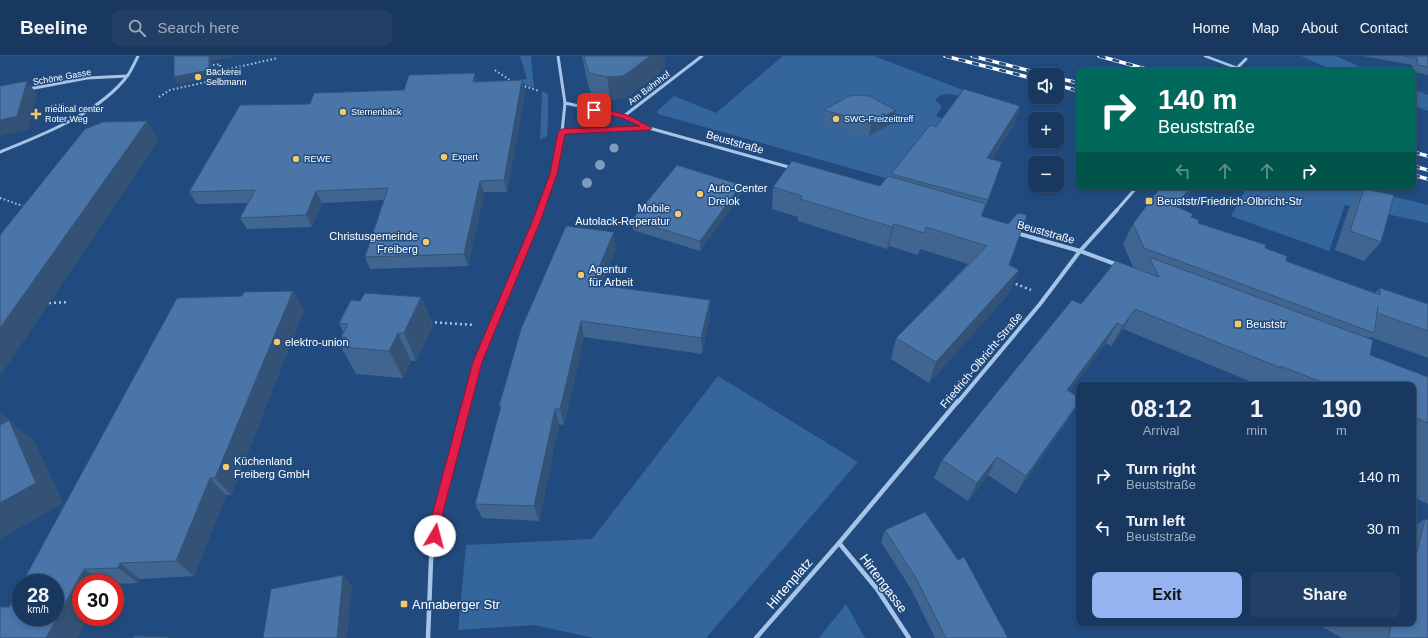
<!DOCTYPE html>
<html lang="en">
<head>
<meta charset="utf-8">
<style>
	:root { --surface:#19385f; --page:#223f65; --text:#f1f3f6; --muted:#9facbd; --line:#375274; --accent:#95b2f1 }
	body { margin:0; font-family:Helvetica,sans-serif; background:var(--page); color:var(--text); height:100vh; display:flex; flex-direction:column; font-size:15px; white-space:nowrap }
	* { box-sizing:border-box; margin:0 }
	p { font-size:13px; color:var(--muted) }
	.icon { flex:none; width:22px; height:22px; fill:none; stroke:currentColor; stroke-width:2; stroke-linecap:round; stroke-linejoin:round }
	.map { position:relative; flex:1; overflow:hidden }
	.details { position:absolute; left:1076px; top:326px; width:340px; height:244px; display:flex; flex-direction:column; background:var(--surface); border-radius:8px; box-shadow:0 2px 6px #0003,0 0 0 1px var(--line) }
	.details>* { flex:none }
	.hud { position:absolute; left:1076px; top:12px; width:340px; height:122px; border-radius:8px; box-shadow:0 2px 6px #0003,0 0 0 1px var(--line); background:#00695c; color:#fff; overflow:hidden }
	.fabs { position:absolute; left:1028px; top:12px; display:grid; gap:8px }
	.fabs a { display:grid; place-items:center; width:36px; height:36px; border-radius:8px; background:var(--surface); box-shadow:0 2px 6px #0003,0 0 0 1px var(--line); font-size:20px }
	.speed { position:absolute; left:12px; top:518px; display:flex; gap:8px; font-size:20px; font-weight:700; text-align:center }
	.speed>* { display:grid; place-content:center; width:52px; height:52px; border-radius:50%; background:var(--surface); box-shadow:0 2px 6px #0003,0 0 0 1px var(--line); line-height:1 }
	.speed small { font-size:10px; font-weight:400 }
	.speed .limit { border:6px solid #d22; background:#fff; color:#111 }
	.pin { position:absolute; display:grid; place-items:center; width:34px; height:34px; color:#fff; margin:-17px; border-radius:8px; box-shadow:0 2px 6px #0006 }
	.me { position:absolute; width:44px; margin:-22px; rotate:8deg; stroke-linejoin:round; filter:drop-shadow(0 0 3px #0008) }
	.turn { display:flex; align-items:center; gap:14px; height:84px; padding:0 16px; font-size:18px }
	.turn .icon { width:52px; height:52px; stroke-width:2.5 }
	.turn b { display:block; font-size:28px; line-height:34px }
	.lanes { display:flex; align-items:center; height:38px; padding:0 16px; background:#0003; justify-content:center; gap:20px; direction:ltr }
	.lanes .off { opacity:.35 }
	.eta { display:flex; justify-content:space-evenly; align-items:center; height:68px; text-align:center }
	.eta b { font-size:24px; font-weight:600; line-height:28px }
	.button { display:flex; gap:8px; margin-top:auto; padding:8px 16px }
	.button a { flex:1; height:46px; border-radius:8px; background:var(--accent); color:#111; font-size:16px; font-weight:600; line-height:46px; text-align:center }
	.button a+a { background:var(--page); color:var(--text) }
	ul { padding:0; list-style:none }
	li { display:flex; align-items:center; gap:12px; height:52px; padding:0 16px }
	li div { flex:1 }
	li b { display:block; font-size:15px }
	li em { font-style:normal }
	header { display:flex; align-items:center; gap:24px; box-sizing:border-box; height:56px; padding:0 20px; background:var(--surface); border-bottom:1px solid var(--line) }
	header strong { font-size:19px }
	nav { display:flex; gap:22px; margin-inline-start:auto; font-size:14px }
	.search { width:280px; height:36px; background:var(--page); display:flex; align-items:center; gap:10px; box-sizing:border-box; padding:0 14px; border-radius:8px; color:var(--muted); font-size:15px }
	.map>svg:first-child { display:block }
</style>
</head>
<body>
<header>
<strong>Beeline</strong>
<div class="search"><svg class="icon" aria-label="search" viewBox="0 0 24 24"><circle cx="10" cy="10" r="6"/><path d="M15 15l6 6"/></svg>Search here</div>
<nav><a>Home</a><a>Map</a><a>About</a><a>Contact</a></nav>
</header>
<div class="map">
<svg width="1428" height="582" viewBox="0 0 1428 582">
	<rect width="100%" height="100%" fill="#214b7f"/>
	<g fill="#34659d">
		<polygon points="520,0 531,0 534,32 514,24 527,23"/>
		<path d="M783,0H874L976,39L972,44C960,41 944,32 935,44L942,50L936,60L950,65L896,125L658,58L657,55L674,40L716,57Z"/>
		<polygon points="1301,0 1336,0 1369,15 1335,15"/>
		<polygon points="1413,33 1428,39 1428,55 1413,49"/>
		<polygon points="542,35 548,38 548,65 547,80 540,84"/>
		<polygon points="1247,131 1356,131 1428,149 1428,167 1345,149 1329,195 1231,160"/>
		<polygon points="718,320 858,406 706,582 594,582 534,569 458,574 466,489 592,483"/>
		<polygon points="846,548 865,582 819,582"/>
	</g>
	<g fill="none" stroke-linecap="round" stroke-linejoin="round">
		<g stroke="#a6c4e7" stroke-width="2" stroke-dasharray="1.5 2.5" stroke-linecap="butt">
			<polyline points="213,9 220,8 220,15"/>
			<polyline points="495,14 511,25"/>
			<polyline points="521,29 539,35"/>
			<polyline points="159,41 170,34 220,23 220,15 278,2"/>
			<polyline points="47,51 64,48"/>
			<polyline points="0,142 26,151"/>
		</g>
		<g stroke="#a6c4e7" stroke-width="2.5" stroke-dasharray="2 3" stroke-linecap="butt">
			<polyline points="1011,226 1031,234"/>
			<polyline points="49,247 69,246"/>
			<polyline points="430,266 475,269"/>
		</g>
		<polyline stroke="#a6c4e7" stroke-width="2.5" points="1205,0 1237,12"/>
		<g stroke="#a6c4e7" stroke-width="3">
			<polyline points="1234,15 1246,3"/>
			<polyline points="29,33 87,22 127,20"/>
			<polyline points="565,47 624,60 649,72 792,112"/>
			<polyline points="624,60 702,0"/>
			<polyline points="562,76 647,72"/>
			<path d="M0,96C42,79 100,57 128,19C132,13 135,6 138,0"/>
			<polyline points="540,155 554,118 562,76 565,47 558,0"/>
			<polyline points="1116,155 1137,131"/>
		</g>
		<g stroke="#a6c4e7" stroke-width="4">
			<polyline points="1016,177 1080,195 1118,209"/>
			<polyline points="467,346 477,306 541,154"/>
			<polyline points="958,346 1040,248 1080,195 1117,154"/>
		</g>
		<g stroke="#a6c4e7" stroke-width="4.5">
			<polyline points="839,487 877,533 909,582"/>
			<polyline points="428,582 431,504 438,456 467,345"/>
			<polyline points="756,582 839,487 958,345"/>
		</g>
		<defs>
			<g id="rail">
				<polyline points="945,0 1035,23"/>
				<polyline points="972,0 1046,19"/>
				<polyline points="1099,0 1153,15"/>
				<polyline points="1057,22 1079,27"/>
				<polyline points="1057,29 1079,35"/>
				<polyline points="1413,96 1428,100"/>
				<polyline points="1413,110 1428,114"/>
				<polyline points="1413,119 1428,123"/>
			</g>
		</defs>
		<use href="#rail" stroke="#fff" stroke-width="3.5"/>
		<use href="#rail" stroke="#214b7f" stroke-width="2.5" stroke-dasharray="7" stroke-linecap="butt"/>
	</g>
	<g fill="#7d9cc0">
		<circle cx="614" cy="92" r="4.5"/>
		<circle cx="600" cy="109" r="5"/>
		<circle cx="587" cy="127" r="5"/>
	</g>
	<g fill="#406590">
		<polygon points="582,0 664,0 665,12 631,38 624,42 610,44 592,40 588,28"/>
		<polygon points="1363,0 1428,0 1428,19 1413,16 1412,9"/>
		<polygon points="477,26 525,36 507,136 484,136 468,210 370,213 365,201 384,144 322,147 312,171 247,173 240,162 249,147 197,148 189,136 310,48 404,34"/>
		<polygon points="1020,50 1014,69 992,103 1002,106 982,160 1009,209 1010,236 929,327 891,303 896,282 968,208 920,193 918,199 889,190 887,193 798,165 798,161 772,153 773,131 880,130 890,121 891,118 936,71"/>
		<polygon points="824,54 893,67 869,80 822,67"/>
		<polygon points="1161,131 1194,131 1179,152 1198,167 1265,192 1286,205 1375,237 1380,232 1428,248 1428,302 1370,281 1368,283 1370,299 1428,321 1428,448 1413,441 1413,417 1415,408 1413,407 1413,329 1259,329 1123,273 1111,290 1106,287 1069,336 1079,341 1079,346 1070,361 1016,438 988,419 968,445 934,422 942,404 1081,248 1133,211 1123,188 1133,168"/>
		<polygon points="1364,133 1381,186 1364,205 1335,194 1349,152"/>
		<polygon points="741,138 700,195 633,174 632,164"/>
		<polygon points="616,192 601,230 710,261 702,298 584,281 564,369 559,368 539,465 482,462 475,448 500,354 499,350"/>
		<polygon points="293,235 304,254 231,439 226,439 194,520 140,523 138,527 115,528 115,527 81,527 88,561 77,582 0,582 9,551"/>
		<polygon points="421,241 433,269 416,305 411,305 403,322 356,318 341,291 343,286 341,281 343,276 339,267 360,245"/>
		<polygon points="1425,463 1428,582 1342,582 1315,567 1413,567 1413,471"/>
		<polygon points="885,474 1008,582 935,582 911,533 881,486"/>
	</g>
	<g fill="#345276">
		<polygon points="209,0 238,0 212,5 213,21 178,28 174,21"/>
		<polygon points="650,0 664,0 665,12 631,38 624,42 610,44 607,21"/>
		<polygon points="475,17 478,29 473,26"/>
		<polygon points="522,24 525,36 507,136 504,124"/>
		<polygon points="27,25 37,38 28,74 2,79 0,85 0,64"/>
		<polygon points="1020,50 1014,69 981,121 987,102"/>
		<polygon points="896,54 893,67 869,80 871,67"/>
		<polygon points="147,65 159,84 0,320 0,272"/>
		<polygon points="480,125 484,136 468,210 464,198"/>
		<polygon points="741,129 741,138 700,195 700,185"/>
		<polygon points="1191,131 1194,131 1164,170 1175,150"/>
		<polygon points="316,135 322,147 312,171 306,159"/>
		<polygon points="894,168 889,190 887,193 892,171"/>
		<polygon points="614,176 616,192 595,245 592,228"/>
		<polygon points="1019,214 1010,236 929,327 936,306"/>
		<polygon points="293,235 304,254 231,439 215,422"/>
		<polygon points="421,241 433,269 416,305 404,277"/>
		<polygon points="710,244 710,261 702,298 701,282"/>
		<polygon points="1135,253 1123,273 1111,290 1123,270"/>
		<polygon points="581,265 584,281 564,369 560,353"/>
		<polygon points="1117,267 1106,287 1056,354 1067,334"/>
		<polygon points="398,277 411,305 403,322 389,295"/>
		<polygon points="1079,346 1070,361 1016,438 1026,420"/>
		<polygon points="555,353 559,368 539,465 534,450"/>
		<polygon points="0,356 35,386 63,447 0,483"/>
		<polygon points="997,401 988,419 968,445 977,427"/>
		<polygon points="210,422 226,439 194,520 176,505"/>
		<polygon points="120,507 140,523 138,527 118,512"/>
		<polygon points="84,513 104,527 81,527 81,561 88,561 77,582 46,582"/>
		<polygon points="343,519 352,530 347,582 337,582"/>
	</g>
	<g fill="#4a75a8" stroke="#345276">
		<polygon points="174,0 209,0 209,14 174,21"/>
		<polygon points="584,0 650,0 629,16 622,20 607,21 589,17 585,5"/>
		<polygon points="1404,0 1428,0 1428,11 1418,9 1417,2"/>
		<polygon points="475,17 473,26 522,24 504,124 480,125 464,198 365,201 388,132 316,135 306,159 240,162 255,134 189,136 240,49 310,48 314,37 404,34 409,19"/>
		<polygon points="27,25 17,60 0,64 0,30"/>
		<polygon points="964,33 1020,50 987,102 1002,106 988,144 891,118 930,69 936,71"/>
		<polygon points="857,39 869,40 896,54 871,67 824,54 849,40"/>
		<polygon points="147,65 0,272 0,179 85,73 103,66"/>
		<polygon points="792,105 880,130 888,120 986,148 981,160 1008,168 1018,157 1027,159 1009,209 1019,214 936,306 896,282 987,190 926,171 924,177 894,168 892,171 800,143 802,140 773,131"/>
		<polygon points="677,109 741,129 700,185 632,164"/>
		<polygon points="1161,131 1191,131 1175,150 1193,158 1191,161 1199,164 1198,167 1266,189 1265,192 1287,200 1286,205 1380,239 1380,232 1428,248 1428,275 1377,257 1378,251 1374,277 1144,192 1133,168 1153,141"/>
		<polygon points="1364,133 1394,139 1381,186 1350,175"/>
		<polygon points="566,170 614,176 592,228 710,244 701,282 581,265 560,353 555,353 534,450 475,448 501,350 499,350 521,273"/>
		<polygon points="1149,201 1373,284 1370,299 1428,321 1428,367 1413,361 1413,329 1344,329 1336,326 1335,329 1329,329 1281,310 1281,312 1135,253 1123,270 1117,267 1067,334 1079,341 1079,346 1026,420 997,401 977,427 942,404 1072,244 1081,248 1116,205 1159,221"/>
		<polygon points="293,235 215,422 210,422 176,505 120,507 118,512 84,513 46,582 0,582 0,551 9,551 21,530 21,561 55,561 55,527 22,527 177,242 242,240 244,236"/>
		<polygon points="365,237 421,241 404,277 398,277 389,295 341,291 346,281 341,281 348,268 339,267 351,244 360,245"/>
		<polygon points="9,364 36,427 0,447 0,369"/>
		<polygon points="925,456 958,504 964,501 1008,582 946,582 916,522 885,474"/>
		<polygon points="1425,463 1428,464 1428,582 1388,582 1391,571 1383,567 1413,567 1413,512"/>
		<polygon points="343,519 337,582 263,582 271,533"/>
		<polygon points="134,580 169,581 168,582 133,582"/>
	</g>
	<polygon fill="#e11d48" stroke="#92132f" points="594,51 627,59 652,72 649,74 565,78 557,118 540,166 482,306 443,456 440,480 438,483 435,485 431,483 429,480 433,456 473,306 532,166 550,118 558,76 562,73 640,70 622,62 592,55 592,52"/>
	<g fill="#f4c967" stroke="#214b7f" stroke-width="1.5">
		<circle cx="198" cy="21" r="4"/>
		<circle cx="343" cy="56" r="4"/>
		<path d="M34 52h4v4h4v4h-4v4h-4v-4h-4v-4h4z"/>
		<circle cx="836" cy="63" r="4"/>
		<circle cx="444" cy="101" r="4"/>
		<circle cx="296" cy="103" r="4"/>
		<circle cx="700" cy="138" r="4"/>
		<rect x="1145" y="141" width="8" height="8" rx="2"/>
		<circle cx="678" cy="158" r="4"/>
		<circle cx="426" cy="186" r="4"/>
		<circle cx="581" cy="219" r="4"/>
		<rect x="1234" y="264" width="8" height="8" rx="2"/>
		<circle cx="277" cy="286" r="4"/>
		<circle cx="226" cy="411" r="4"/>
		<rect x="400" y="544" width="8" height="8" rx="2"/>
	</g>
	<g text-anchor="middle" stroke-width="3" stroke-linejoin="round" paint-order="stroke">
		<g font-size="9" fill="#fff" stroke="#214b7f" text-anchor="start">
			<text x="206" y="19">Bäckerei<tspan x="206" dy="10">Selbmann</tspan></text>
			<text x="45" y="56">medical center<tspan x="45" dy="10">Roter Weg</tspan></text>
			<text x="351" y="59">Sternenbäck</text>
			<text x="844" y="66">SWG-Freizeittreff</text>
			<text x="452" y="104">Expert</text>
			<text x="304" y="106">REWE</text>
		</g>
		<g font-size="9" fill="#fff" stroke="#214b7f">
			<text transform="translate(62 21) rotate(-10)" y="3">Schöne Gasse</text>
			<text transform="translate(649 32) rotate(-37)" y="3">Am Bahnhof</text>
		</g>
		<g font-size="11" fill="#fff" stroke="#214b7f">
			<text transform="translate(735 86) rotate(16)" y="4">Beuststraße</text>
			<text transform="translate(1046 176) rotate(16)" y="4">Beuststraße</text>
			<text transform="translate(981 304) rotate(-50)" y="4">Friedrich-Olbricht-Straße</text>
		</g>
		<g font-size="11" fill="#fff" stroke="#214b7f" text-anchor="start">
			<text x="708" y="136">Auto-Center<tspan x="708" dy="13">Drelok</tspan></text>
			<text x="1157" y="149">Beuststr/Friedrich-Olbricht-Str</text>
			<text x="670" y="156" text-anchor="end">Mobile<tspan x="670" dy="13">Autolack-Reperatur</tspan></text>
			<text x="418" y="184" text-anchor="end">Christusgemeinde<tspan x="418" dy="13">Freiberg</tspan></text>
			<text x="589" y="217">Agentur<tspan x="589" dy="13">für Arbeit</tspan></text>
			<text x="1246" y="272">Beuststr</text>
			<text x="285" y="290">elektro-union</text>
			<text x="234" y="409">Küchenland<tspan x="234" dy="13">Freiberg GmbH</tspan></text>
		</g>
		<g font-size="13" fill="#fff" stroke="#214b7f">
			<text transform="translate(789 527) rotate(-49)" y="5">Hirtenplatz</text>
			<text transform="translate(884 527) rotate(53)" y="5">Hirtengasse</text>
		</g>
		<g font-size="13" fill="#fff" stroke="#214b7f" text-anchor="start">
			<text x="412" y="553">Annaberger Str</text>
		</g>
	</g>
</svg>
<div class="fabs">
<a><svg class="icon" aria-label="sound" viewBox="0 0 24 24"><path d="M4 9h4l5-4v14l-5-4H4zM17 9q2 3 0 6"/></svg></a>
<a>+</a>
<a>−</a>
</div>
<div class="speed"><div>28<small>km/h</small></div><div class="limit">30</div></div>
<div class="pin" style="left:594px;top:54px;background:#d93025"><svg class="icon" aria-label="arrive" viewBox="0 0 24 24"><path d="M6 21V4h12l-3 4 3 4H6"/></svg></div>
<svg class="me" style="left:435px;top:480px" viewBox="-20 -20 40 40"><circle r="19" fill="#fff"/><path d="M0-13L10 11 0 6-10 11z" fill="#e11d48"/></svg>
<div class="hud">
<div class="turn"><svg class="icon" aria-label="right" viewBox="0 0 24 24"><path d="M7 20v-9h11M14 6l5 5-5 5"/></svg><div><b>140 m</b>Beuststraße</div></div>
<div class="lanes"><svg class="icon off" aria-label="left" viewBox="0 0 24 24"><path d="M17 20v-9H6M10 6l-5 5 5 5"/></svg><svg class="icon off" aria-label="ahead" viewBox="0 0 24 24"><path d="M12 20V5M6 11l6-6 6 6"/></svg><svg class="icon off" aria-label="ahead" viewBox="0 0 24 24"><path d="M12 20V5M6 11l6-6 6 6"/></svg><svg class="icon" aria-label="right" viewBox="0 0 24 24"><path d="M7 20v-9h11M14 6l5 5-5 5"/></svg></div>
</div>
<section class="details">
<div class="eta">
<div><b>08:12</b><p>Arrival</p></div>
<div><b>1</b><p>min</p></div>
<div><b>190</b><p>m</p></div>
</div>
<ul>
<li><svg class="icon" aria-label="right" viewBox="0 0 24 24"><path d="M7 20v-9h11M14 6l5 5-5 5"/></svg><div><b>Turn right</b><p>Beuststraße</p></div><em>140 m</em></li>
<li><svg class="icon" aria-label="left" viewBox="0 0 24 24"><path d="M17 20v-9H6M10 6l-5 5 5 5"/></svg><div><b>Turn left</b><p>Beuststraße</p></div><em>30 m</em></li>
</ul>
<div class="button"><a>Exit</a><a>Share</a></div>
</section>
</div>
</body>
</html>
